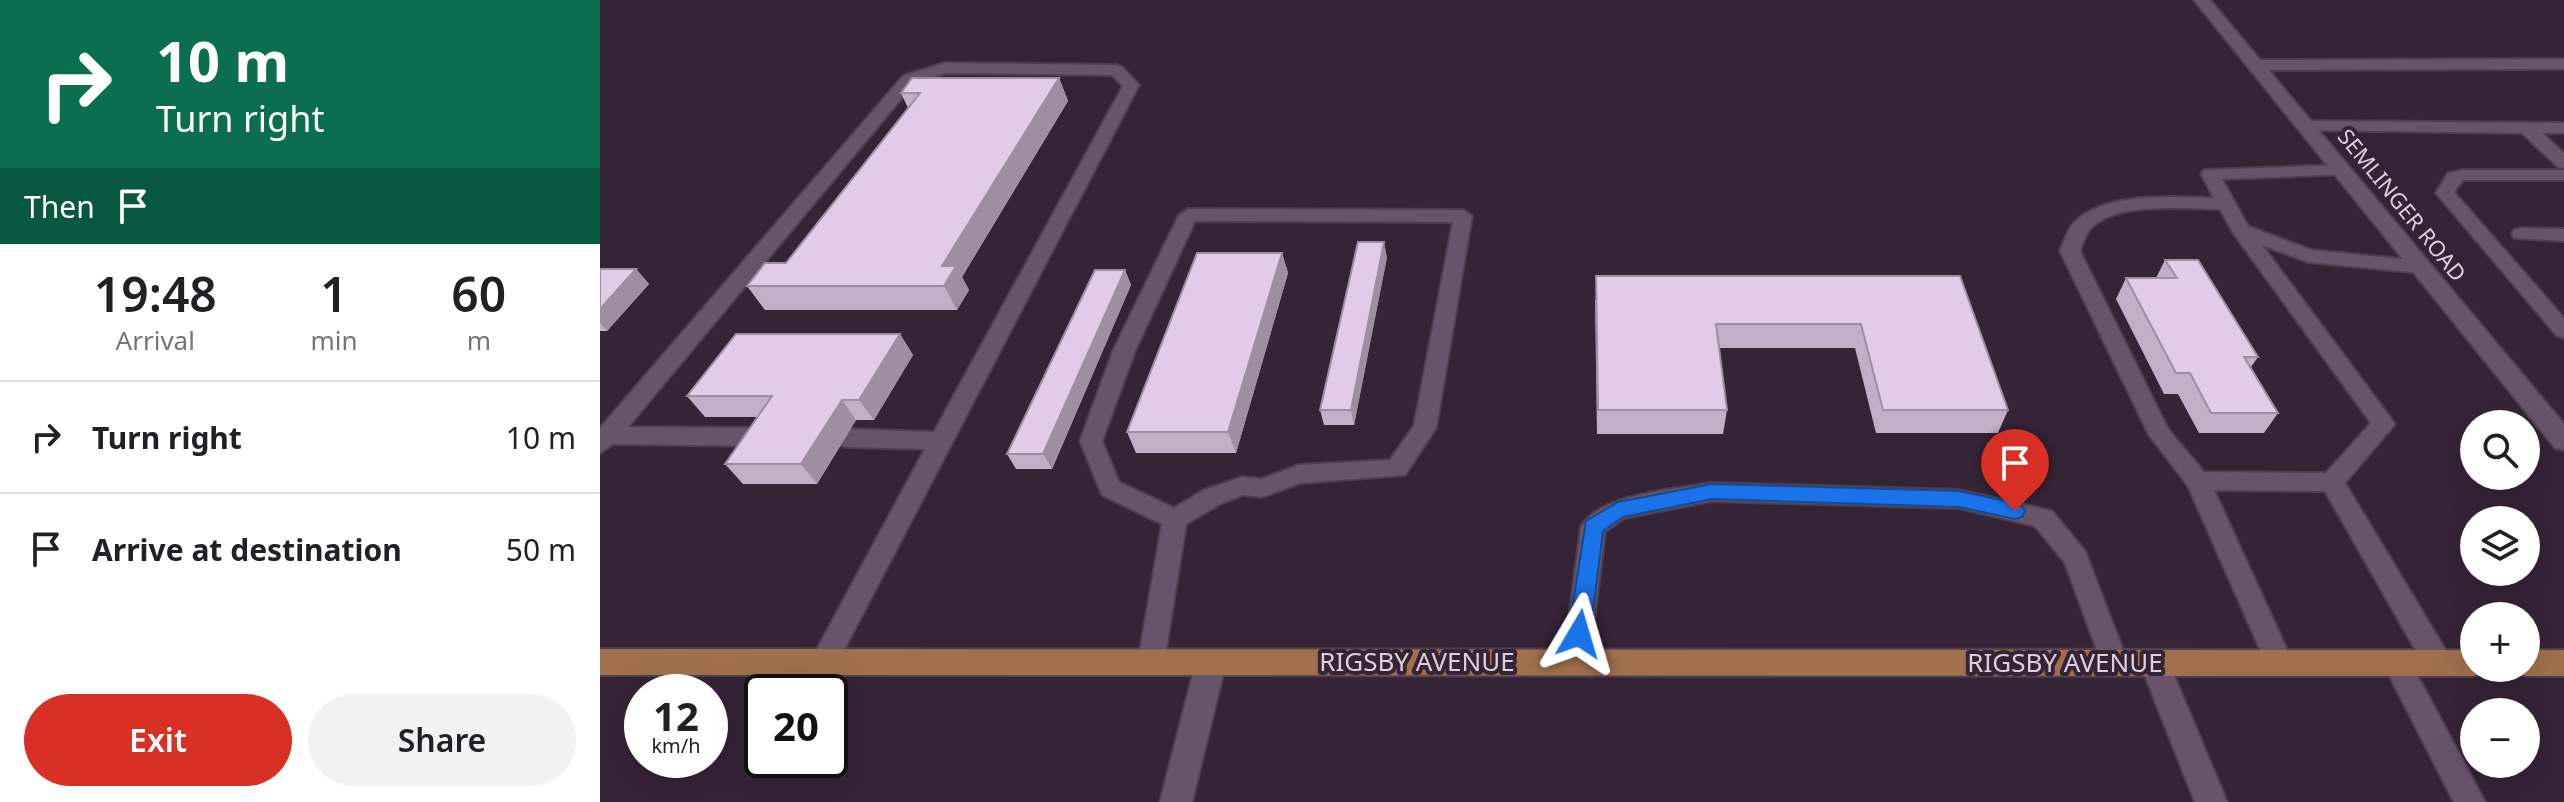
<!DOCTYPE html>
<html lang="en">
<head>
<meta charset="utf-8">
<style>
	:root { --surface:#fff; --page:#f2f2f2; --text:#202124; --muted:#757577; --line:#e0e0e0; --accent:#d93025 }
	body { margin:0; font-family:"Noto Sans",sans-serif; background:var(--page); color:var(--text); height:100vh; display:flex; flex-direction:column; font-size:30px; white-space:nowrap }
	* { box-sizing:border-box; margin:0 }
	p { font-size:26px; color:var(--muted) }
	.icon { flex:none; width:44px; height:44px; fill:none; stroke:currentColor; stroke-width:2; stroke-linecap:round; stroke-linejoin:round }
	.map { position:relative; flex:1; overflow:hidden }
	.details { display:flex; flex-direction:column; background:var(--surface); width:600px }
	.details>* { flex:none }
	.hud { background:#0b6e4f; color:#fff; overflow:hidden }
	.controls { position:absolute; left:1860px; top:410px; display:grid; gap:16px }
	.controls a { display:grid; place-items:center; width:80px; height:80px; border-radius:50%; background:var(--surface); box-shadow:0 8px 32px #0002; font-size:40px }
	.speed { position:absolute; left:24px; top:674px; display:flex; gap:16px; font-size:40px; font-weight:700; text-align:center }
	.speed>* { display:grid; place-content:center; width:104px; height:104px; border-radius:50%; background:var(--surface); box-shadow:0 8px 32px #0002; line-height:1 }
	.speed small { font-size:20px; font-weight:400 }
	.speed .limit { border:4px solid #111; border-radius:12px; background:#fff; color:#111 }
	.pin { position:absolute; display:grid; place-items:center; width:68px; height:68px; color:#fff; margin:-82px -34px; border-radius:50% 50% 50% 0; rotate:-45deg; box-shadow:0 0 8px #0007 }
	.pin .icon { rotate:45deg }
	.me { position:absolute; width:88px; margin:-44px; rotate:7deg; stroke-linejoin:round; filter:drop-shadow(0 0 6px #0008) }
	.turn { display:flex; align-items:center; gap:28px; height:168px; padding:0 24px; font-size:36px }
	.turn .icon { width:104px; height:104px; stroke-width:2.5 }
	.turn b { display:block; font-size:56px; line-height:68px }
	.then { display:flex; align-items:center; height:76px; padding:0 24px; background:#0003; gap:16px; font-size:30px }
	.eta { display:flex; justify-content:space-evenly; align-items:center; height:136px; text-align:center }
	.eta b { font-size:48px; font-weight:600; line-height:56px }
	.cta { display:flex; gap:16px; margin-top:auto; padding:16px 24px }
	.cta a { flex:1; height:92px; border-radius:48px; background:var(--accent); color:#fff; font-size:32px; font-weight:600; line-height:92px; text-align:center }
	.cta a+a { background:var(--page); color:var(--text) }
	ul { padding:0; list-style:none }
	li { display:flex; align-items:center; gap:24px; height:112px; padding:0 24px; border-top:2px solid var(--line) }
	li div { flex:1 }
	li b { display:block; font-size:30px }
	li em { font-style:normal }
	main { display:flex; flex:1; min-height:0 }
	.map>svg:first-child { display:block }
</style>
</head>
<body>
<main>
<section class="details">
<div class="hud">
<div class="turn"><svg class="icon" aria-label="right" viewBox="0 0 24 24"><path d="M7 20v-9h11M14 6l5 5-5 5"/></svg><div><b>10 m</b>Turn right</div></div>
<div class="then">Then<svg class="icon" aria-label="arrive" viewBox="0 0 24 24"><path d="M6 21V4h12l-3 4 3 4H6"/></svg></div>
</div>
<div class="eta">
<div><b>19:48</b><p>Arrival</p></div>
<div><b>1</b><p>min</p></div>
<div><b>60</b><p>m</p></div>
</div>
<ul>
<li><svg class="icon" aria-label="right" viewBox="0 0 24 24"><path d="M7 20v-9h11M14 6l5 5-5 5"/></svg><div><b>Turn right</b></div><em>10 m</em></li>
<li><svg class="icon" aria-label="arrive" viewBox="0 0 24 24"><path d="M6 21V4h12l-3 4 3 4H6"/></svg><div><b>Arrive at destination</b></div><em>50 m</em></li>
</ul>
<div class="cta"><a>Exit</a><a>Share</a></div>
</section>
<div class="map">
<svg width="1964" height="802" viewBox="0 0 1964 802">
	<rect width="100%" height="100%" fill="#352336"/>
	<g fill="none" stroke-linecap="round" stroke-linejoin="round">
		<defs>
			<g id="lane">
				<polygon points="1964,59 1964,69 1655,70 1647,65 1655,60"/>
				<polygon points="345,63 516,65 522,67 539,85 233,671 223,674 213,671 210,662 325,449 246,447 238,444 235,438 238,432 246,429 334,432 523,86 512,75 346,73 315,82 28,427 172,428 180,431 183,437 180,443 172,446 13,444 0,453 0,428 303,76"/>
				<polygon points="1706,121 1964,123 1964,133 1942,133 1964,153 1964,168 1958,167 1922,133 1700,130 1698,126 1700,122"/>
				<path d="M1742,165L1748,166L1751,170L1748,174L1622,179L1648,226L1711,250L1821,261L1831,267L1821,273L1708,262L1662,245L1795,424L1745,483L1848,654L1851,663L1848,672L1838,675L1828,672L1725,491L1614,490L1693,663L1690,672L1680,675L1670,672L1588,486L1549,435L1460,251C1464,241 1467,231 1474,223C1503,191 1575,197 1614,198L1601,174L1604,170ZM1620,209L1634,234L1771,423L1726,473L1604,472L1568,429L1480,251C1483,243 1485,235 1491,228C1517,201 1585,209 1620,209Z"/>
				<polygon points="1863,170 1964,170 1964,180 1863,180 1854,192 1964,318 1964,338 1957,336 1836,193 1848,173"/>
				<path d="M588,209L863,210L872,216L836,428L805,475L701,483L662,497L643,495L620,504L586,524L564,662L561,671L551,674L541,671L538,662L562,524L502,495L480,441L513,351L579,215ZM595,221L853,222L814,426L790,460L699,465L661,479L642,477L604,490L574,508L519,482L502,441L535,351Z"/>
				<polygon points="1921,228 1964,229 1964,241 1914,238 1912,234 1914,230"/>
				<path d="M1112,483L1359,490L1452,511L1485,551L1528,663L1525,672L1515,675L1505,672L1465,563L1435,526L1359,508L1112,501L1024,518L1005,532L989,662L986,671L976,674L966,671L963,662L981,527C998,494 1078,489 1112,483Z"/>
				<polygon points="1796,651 1806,654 1885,802 1854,802 1783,663 1786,654"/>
			</g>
			<g id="street">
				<polygon points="1594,0 1610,0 1964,424 1964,450 1955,448"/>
				<polygon points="611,649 621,653 626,662 592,802 560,802 596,662 601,653"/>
				<polygon points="1555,650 1565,654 1627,802 1595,802 1540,663 1545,654"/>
			</g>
			<g id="primary">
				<polygon points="0,649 1874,650 1874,668 1886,668 1884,672 1874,676 0,675"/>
				<polygon points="1926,650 1964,650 1964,676 1926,676 1916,672 1914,668 1926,668"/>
			</g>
		</defs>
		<use href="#lane" stroke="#4e3e4f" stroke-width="4"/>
		<use href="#street" stroke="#4e3e4f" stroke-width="4"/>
		<use href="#primary" stroke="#4e3e4f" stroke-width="4"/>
		<use href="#lane" fill="#68546a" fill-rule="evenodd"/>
		<use href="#street" fill="#68546a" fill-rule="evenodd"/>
		<use href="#primary" fill="#a1714d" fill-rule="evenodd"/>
	</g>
	<g fill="#c2afc7">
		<polygon points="459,78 468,101 362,277 369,290 357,310 165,310 147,286 186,263 308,108 301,93"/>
		<polygon points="682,253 688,273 636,453 536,453 527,432"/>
		<polygon points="787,257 754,425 724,425 720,410"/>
		<polygon points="1565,260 1658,357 1651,367 1678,413 1664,433 1599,433 1578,394 1564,394 1516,299 1526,278 1556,278"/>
		<polygon points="0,269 36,269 49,284 7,331 0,331"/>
		<polygon points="525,270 531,285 452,469 416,469 407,454"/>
		<polygon points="1360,276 1408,410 1398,433 1276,433 1255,348 1119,348 1127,410 1123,434 997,434 995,300"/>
		<polygon points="300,334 313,355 274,420 256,420 217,484 143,484 125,464 158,417 105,417 87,396"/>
	</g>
	<g fill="#9e8ea2">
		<polygon points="459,78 468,101 362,277 369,290 357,310 344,286 342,266"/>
		<polygon points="784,242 787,257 754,425 751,410"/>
		<polygon points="682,253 688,273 636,453 628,432"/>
		<polygon points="36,269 49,284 7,331 0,323 0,309"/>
		<polygon points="525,270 531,285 452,469 443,454"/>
		<polygon points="300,334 313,355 274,420 259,400"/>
		<polygon points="242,400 256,420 217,484 201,464"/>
	</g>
	<g fill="#e1cbe7" stroke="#9e8ea2" stroke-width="2">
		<polygon points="312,78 459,78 342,266 356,266 344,286 147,286 165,263 186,263 320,93 301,93"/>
		<polygon points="758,242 784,242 751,410 720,410"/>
		<polygon points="597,253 682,253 628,432 527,432"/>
		<polygon points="1565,260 1598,260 1658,357 1644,357 1678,413 1611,413 1590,373 1576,373 1526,278 1577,278"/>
		<polygon points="0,269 36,269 0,309"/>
		<polygon points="495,270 525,270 443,454 407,454"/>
		<polygon points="996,276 1360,276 1408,410 1283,410 1261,324 1116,324 1127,410 998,410"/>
		<polygon points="136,334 300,334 259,400 242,400 201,464 125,464 172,396 87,396"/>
	</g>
	<polygon fill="#1a73e8" stroke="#114b97" stroke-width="2" points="1112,484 1359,491 1415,503 1422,506 1425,511 1422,517 1415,519 1359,507 1112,499 1023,517 1003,531 990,634 987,640 979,643 971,640 968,634 986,521 1018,502"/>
	<g text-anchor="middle" stroke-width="8" stroke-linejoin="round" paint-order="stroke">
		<g font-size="22" fill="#dbd0dc" stroke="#352336">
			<text transform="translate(1802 205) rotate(51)" y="8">SEMLINGER ROAD</text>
		</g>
		<g font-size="26" fill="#dbd0dc" stroke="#352336">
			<text x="817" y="671">RIGSBY AVENUE</text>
			<text x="1465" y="672">RIGSBY AVENUE</text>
		</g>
	</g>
</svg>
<div class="controls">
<a><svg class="icon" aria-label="search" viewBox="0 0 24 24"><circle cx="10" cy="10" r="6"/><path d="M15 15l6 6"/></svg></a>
<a><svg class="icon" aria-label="layers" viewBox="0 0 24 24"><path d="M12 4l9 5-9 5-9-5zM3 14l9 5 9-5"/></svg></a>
<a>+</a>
<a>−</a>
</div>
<div class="speed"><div>12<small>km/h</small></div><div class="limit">20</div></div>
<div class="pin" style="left:1415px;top:511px;background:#d93025"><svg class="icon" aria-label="arrive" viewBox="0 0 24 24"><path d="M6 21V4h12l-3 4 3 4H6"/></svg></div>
<svg class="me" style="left:979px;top:634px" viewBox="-20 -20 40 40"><path d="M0-17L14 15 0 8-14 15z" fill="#1a73e8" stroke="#fff" stroke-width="4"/></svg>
</div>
</main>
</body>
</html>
